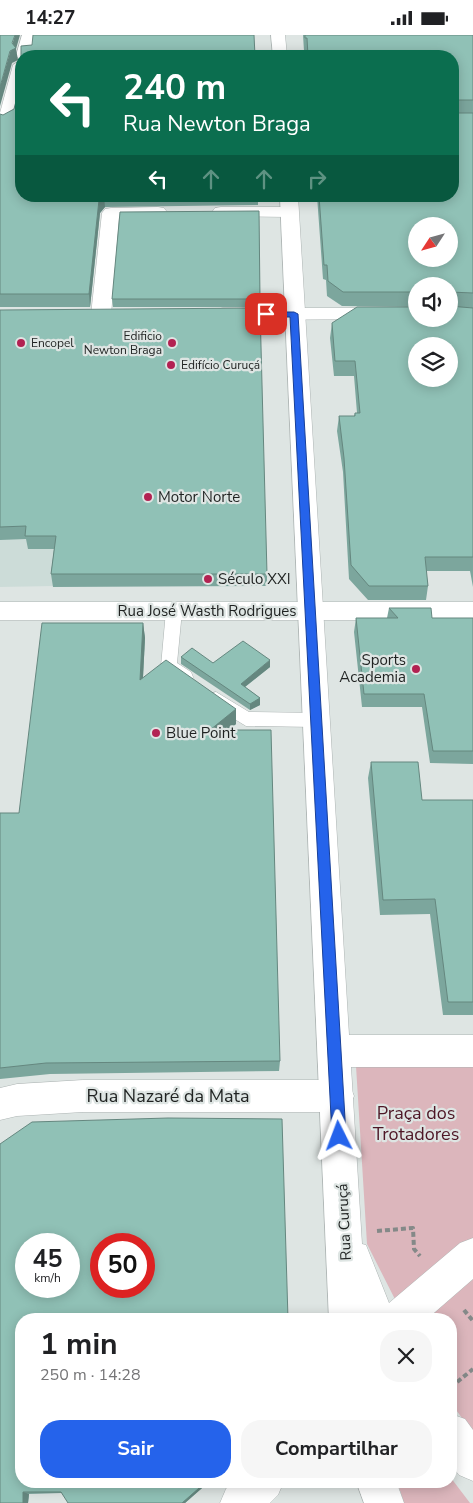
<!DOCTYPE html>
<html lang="pt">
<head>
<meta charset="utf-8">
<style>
	:root { --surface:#fff; --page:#f6f6f6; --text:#202124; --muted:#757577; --accent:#2563eb }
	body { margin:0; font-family:"Nunito Sans",sans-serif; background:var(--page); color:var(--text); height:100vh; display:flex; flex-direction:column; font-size:19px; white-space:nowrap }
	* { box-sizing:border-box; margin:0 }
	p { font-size:16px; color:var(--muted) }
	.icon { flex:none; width:28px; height:28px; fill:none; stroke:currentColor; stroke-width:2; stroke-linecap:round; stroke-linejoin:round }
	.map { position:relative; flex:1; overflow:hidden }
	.panel { position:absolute; left:15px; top:1278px; width:442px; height:175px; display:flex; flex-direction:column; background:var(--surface); border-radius:20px; box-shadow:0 2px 12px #0003 }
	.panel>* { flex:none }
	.banner { position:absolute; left:15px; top:15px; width:444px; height:152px; border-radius:20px; box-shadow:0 2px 12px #0003; background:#0b6e4f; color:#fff; overflow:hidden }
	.needle { width:32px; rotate:234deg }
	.tools { position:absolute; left:408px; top:182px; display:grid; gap:10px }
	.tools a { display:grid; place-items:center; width:50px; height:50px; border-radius:50%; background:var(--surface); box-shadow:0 2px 12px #0003; font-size:25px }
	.speed { position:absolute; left:15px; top:1198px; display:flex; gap:10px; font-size:25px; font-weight:700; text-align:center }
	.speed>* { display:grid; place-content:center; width:65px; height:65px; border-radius:50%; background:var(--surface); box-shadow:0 2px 12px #0003; line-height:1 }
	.speed small { font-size:12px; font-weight:400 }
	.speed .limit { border:8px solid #d22; background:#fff; color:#111 }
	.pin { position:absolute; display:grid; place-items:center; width:42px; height:42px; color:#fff; margin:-21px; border-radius:10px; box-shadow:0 2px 8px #0006 }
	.me { position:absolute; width:55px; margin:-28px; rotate:357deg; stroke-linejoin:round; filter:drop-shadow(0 0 4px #0008) }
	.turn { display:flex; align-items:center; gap:18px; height:105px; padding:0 25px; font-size:22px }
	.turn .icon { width:65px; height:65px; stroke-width:2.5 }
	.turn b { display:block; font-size:35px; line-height:42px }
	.lanes { display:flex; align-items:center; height:48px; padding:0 25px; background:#0003; justify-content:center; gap:25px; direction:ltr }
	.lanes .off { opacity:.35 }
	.round { display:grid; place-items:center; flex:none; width:52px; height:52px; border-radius:20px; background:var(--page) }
	.overview { display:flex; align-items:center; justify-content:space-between; height:85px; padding:0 25px }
	h1 { font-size:30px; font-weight:700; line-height:38px }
	.cta { display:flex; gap:10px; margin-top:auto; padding:10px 25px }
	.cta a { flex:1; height:58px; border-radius:20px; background:var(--accent); color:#fff; font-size:20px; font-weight:700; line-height:58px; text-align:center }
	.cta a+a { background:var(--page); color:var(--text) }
	.status { display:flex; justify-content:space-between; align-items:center; height:35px; padding:0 25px; background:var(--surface); direction:ltr }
	.status svg { height:14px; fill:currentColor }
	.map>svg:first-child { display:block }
</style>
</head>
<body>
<div class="status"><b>14:27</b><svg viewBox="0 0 49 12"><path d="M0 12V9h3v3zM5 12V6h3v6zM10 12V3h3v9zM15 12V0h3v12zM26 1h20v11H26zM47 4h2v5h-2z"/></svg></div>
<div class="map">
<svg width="473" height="1468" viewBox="0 0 473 1468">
	<rect width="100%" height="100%" fill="#dee5e3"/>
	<polygon fill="#ccdcd8" points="0,412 71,412 53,551 0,552"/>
	<g fill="#dcb6bc">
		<polygon points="473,1030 473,1398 451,1368 451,1284 405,1284 367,1209 356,1031"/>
		<polygon points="451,1443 470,1468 404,1468 397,1446 451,1446"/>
	</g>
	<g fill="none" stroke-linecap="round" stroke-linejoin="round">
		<defs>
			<g id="service">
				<polygon points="174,570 180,572 182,576 177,628 191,637 193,642 191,647 185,648 163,635 161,631 166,576 168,572"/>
				<polygon points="216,657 249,677 317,678 323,680 325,685 323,690 317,692 246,691 210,669 208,664 210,659"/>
			</g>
			<g id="minor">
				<polygon points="22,0 36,0 32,21 21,21 21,25 16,21"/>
				<polygon points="21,25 21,59 14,86 6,91 0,89 0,78 13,30"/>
				<polygon points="158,172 164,173 167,177 164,181 119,183 111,280 108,284 94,284 91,280 102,178 105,174 111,173"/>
				<polygon points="221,172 289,172 295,173 298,177 295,181 289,182 215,181 212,177 215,173"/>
				<polygon points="223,273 416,273 416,284 421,284 223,285 216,283 213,279 216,275"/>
				<polygon points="83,1045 337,1045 349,1049 354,1061 349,1073 337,1077 83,1077 17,1081 0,1085 0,1053 17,1049"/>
			</g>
			<g id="tertiary">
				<rect x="0" y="567" width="473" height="18"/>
				<polygon points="234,1446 284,1446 278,1460 270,1468 220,1468 226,1454"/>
			</g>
			<g id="secondary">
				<polygon points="271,0 285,0 287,21 273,21"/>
				<polygon points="280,161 298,161 349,1000 473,1000 473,1032 351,1032 362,1209 366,1210 389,1268 460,1208 473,1203 473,1244 427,1284 329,1284"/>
				<polygon points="451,1379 465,1384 473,1395 473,1446 459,1440 451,1430"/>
				<polygon points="356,1446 396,1446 404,1468 364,1468"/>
			</g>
		</defs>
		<use href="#service" stroke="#adb4b3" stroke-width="1"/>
		<use href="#minor" stroke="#adb4b3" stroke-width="1"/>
		<use href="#tertiary" stroke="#adb4b3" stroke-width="1"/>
		<use href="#secondary" stroke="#adb4b3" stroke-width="1"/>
		<g stroke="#848988" stroke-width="4" stroke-dasharray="5 3" stroke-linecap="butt">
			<polyline points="377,1196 413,1193 414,1214 420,1221"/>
			<polyline points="464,1275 473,1286"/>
			<polyline points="451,1352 473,1334"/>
		</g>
		<use href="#service" fill="#fff" fill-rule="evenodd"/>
		<use href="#minor" fill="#fff" fill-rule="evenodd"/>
		<use href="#tertiary" fill="#fff" fill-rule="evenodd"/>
		<use href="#secondary" fill="#fff" fill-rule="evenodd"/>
	</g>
	<g fill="#7ca69d" fill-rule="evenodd">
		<path d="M303,0H473V552L470,536H426L428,551L426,565H368L349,544L343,437L337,396L339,381H354L355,378H357L354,341H334L330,303L332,288L416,272L342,271L327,261L326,245L323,244L317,161H452V21H307L306,16H304ZM416,251H449V284H416Z"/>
		<polygon points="0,79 21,161 258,161 258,170 105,172 100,178 90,272 0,272"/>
		<polygon points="259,176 260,272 113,272 112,264"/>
		<polygon points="0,275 267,539 267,551 53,552 51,539 54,514 28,514 26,504 0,505"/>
		<polygon points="389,573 432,583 473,583 473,729 430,728 422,672 362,672 354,597 356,583 387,583"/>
		<polygon points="143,588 145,603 143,643 236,674 236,689 228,695 280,1026 279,1036 50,1039 0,1044 0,778 19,778"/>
		<polygon points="181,622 213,628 270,632 245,652 260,663 260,670 250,675 181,629"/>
		<polygon points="371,727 422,765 473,765 473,980 443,980 430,879 380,880 368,743"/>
		<polygon points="21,1446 210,1446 185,1468 62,1458 29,1459 28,1468 0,1468"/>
	</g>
	<g fill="#65877f">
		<polygon points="15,0 20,0 16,14 18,25 12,28 0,71 0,52"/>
		<polygon points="102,161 104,161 105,172 100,178 90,272 89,259 99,165"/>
		<polygon points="143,588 145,603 142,660 140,645"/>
		<polygon points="270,625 270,632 241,655 241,649"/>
		<polygon points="260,663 260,670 250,675 250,669"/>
		<polygon points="236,674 236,689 210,710 210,695"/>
		<polygon points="207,1446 210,1446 185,1468 182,1468"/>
		<polygon points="23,1457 29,1459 28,1468 23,1468"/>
	</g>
	<g fill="#90c1b6" stroke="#65877f" fill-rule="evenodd">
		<polygon points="0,0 15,0 12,8 16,13 10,16 0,52"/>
		<polygon points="33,0 254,0 255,21 21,21 21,161 102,161 99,165 89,259 0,259 0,79 3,80 14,74 21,47 21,11 32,10"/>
		<path d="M305,0H473V65H453V78H473V258L450,257V268H449V251H416V257H343L328,246L327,230H324L319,161H452V21H308L307,3H305ZM416,191H449V224H416Z"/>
		<polygon points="259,176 260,264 112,264 120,177"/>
		<path d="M449,271L473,273V522H425L428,551H369L351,530L344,423L339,381H355V378H360L355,326H335L332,288L357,272H416V284H449ZM416,311H449V344H416Z"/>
		<polygon points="260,273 267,539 51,539 56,501 25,501 26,491 0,492 0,275"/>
		<polygon points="389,573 431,573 432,583 473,583 473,716 433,716 424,659 364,659 356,583 398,583"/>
		<polygon points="42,588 143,588 140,645 166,625 236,674 210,695 271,695 280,1026 46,1028 0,1033 0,778 19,778"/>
		<polygon points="243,606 270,625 241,649 260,663 250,669 181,622 192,613 213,628"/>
		<polygon points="371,727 418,727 422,765 473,765 473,967 448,967 435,864 383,865"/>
		<path d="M168,1083L282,1084L288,1284H21V1446H207L182,1468H68L61,1457H23V1468H0V1109L32,1087ZM26,1209H69V1251H26ZM101,1209H144V1251H101Z"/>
	</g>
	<polygon fill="#2563eb" stroke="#184099" points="294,277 298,279 346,1101 344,1106 339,1108 334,1106 332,1101 290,282 266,282 262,279 266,277"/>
	<g fill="#b22252" stroke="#dee5e3" stroke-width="2">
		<circle cx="21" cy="308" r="5"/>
		<circle cx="172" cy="308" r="5"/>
		<circle cx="171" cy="330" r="5"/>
		<circle cx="148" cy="462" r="5"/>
		<circle cx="208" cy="544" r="5"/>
		<circle cx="416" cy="634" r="5"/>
		<circle cx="156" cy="698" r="5"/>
	</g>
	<g text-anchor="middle" stroke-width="4.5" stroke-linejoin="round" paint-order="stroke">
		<g font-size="12" fill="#1f2221" stroke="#dee5e3" text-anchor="start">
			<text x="162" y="305" text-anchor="end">Edificio<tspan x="162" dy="14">Newton Braga</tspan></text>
			<text x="31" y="312">Encopel</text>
			<text x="181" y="334">Edifício Curuçá</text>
		</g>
		<g font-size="15" fill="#1f2221" stroke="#dee5e3" text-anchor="start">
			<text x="158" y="467">Motor Norte</text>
			<text x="218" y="549">Século XXI</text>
			<text x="406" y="630" text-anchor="end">Sports<tspan x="406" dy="17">Academia</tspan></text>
			<text x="166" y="703">Blue Point</text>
		</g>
		<g font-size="15" fill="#1f2221" stroke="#dee5e3">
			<text x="207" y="581">Rua José Wasth Rodrigues</text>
			<text transform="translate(344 1187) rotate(-93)" y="5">Rua Curuçá</text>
		</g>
		<g font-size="18" fill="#1f2221" stroke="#dee5e3">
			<text x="168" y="1067">Rua Nazaré da Mata</text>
		</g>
		<g font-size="18" fill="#4e1726" stroke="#dee5e3">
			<text x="416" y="1084">Praça dos<tspan x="416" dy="21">Trotadores</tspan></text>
		</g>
	</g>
</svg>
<div class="tools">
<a><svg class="needle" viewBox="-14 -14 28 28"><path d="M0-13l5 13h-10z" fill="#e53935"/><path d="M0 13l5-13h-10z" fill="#757577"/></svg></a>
<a><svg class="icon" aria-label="sound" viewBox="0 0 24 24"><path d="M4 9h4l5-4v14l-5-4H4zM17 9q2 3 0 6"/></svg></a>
<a><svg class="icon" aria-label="layers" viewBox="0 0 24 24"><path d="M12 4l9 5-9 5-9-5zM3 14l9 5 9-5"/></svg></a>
</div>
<div class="speed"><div>45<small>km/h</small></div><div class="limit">50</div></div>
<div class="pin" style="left:266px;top:279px;background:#d93025"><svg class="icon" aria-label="arrive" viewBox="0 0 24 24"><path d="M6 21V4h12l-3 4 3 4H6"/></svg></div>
<svg class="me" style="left:339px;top:1101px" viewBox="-20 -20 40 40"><path d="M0-17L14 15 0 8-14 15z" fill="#2563eb" stroke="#fff" stroke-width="4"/></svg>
<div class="banner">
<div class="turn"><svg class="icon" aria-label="left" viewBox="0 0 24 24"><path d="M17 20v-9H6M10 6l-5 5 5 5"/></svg><div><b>240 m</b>Rua Newton Braga</div></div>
<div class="lanes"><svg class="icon" aria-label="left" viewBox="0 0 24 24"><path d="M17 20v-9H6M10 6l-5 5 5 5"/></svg><svg class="icon off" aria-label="ahead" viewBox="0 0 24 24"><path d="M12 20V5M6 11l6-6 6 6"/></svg><svg class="icon off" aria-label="ahead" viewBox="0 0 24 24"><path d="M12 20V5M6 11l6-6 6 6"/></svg><svg class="icon off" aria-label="right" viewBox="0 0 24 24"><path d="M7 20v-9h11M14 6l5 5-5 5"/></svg></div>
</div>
<section class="panel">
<div class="overview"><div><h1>1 min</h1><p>250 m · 14:28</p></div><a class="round"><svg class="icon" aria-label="close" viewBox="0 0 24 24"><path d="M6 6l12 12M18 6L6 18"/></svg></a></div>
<div class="cta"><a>Sair</a><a>Compartilhar</a></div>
</section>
</div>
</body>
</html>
